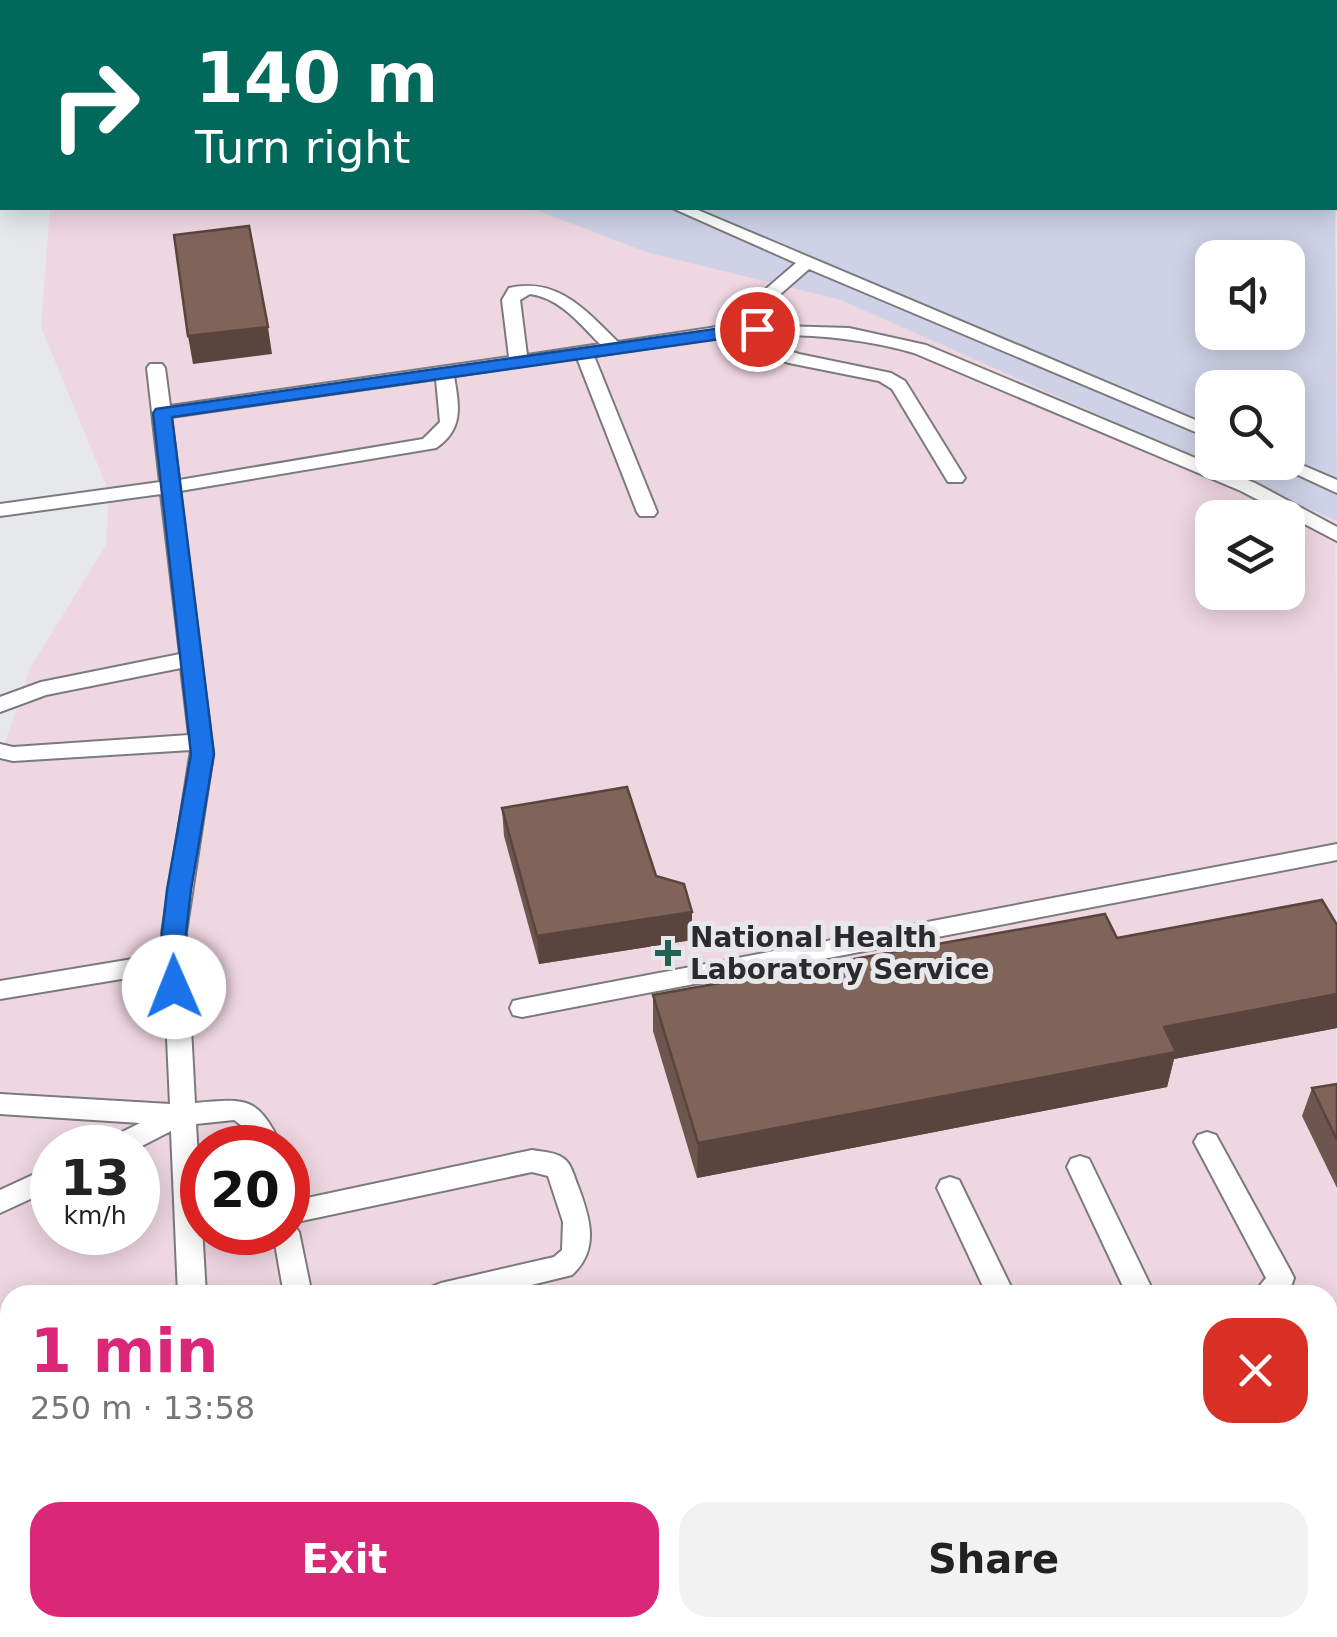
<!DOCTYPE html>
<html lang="en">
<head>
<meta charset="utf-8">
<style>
	:root { --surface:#fff; --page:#f2f2f2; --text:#222; --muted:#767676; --accent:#db2777 }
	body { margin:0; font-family:"DejaVu Sans",sans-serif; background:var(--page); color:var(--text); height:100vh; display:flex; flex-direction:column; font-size:38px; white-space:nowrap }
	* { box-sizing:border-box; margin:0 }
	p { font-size:32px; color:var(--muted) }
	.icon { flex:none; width:55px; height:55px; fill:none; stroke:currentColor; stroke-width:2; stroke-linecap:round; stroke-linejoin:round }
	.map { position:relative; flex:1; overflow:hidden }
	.side { position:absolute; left:0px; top:1285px; width:1338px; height:352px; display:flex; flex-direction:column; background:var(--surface); border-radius:30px 30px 0 0; box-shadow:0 5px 25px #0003 }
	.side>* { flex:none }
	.hud { position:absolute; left:0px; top:0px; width:1338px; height:210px; box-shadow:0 5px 25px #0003; background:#00695c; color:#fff; overflow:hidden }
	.buttons { position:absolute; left:1195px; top:240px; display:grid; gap:20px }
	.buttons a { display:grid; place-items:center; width:110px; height:110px; border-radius:20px; background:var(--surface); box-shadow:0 5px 25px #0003; font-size:50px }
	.speed { position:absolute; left:30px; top:1125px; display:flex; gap:20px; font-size:50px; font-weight:700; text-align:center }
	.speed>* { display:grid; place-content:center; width:130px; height:130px; border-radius:50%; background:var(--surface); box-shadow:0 5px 25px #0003; line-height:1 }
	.speed small { font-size:25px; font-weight:400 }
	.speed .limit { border:15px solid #d22; background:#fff; color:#111 }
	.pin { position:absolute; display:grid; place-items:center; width:85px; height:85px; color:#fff; margin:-42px; border:5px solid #fff; border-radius:50%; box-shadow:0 2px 10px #0007 }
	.me { position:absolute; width:110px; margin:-55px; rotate:359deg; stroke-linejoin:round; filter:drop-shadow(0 0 8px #0008) }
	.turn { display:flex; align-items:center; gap:35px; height:210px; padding:0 30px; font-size:45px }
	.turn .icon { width:130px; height:130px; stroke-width:2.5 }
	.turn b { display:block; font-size:70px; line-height:85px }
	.round { display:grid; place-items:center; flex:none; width:105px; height:105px; border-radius:30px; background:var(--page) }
	.head { display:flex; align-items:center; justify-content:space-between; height:170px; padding:0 30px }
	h1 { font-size:60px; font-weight:700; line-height:75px; color:var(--accent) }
	.button { display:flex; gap:20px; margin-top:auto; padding:20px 30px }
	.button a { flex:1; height:115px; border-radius:30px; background:var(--accent); color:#fff; font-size:40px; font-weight:700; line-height:115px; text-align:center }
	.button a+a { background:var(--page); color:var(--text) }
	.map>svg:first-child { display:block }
</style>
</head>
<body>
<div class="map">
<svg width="1337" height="1637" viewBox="0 0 1337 1637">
	<rect width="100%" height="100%" fill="#e7e8eb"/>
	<path fill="#efd7e1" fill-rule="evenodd" d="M1335,105L1337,1637H0V758L30,668L106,545L109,492L41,327L50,208H1335ZM1212,258H1288V332H1212ZM1212,388H1288V462H1212ZM1212,518H1288V592H1212ZM52,1148H138V1232H52ZM202,1148H288V1232H202ZM10,1295H1328V1628H10Z"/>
	<g fill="#cfd2e6" fill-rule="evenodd">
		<polygon points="263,0 1037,0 1045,2 268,2"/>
		<path d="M1335,127L1337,521L841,300L646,252L531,208H1335ZM1212,258H1288V332H1212ZM1212,388H1288V462H1212Z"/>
	</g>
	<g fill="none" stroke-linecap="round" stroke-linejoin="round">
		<defs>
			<g id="service">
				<polygon points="189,0 207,0 208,2 191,2"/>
				<path d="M672,208H693L1212,427V439L809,269L745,325L849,328L926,345L1255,483L1337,527V541L1241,491L914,353C858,337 801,333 743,336L799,354L891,373L905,381L965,478L962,482H948L892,389L879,381L789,363L717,338L594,356L657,512L654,516H640L637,512L577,358L454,376C459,406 464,429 436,448L180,491L213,754L186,933L195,1103C250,1098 257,1097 283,1148H257L249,1131L234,1120L196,1124L206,1295H178L171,1131L138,1148H100L104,1141L140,1123L0,1114V1094L170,1104L164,972L0,999V981L163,954L162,933L191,750L13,761L0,758V744L13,747L189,735L181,668L46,695L0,712V697L41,682L180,654L161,494L0,516V504L160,482L147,368L150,364H162L165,368L170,406L509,357L502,300L509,288C558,277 585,310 618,342L723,326L796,263ZM530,294C560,298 580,324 600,344L527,355L520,300ZM436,379L440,422L423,439L179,480L171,417Z"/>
				<polygon points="1288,459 1337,480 1337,493 1270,462 1288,462"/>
				<polygon points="1337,844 1337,860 522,1017 513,1015 510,1008 513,1001 522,999"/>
				<polygon points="1207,1132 1216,1135 1290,1270 1294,1278 1288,1295 1252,1295 1266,1278 1194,1142 1198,1135"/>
				<path d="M532,1150C542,1152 555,1152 563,1158C572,1164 574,1177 578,1186C590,1218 600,1249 572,1275L491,1295H427L431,1287L441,1283L554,1257L562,1250L563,1222L548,1176L532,1172L292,1223L299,1232L312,1295H284L273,1232H288V1202Z"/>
				<polygon points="1080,1156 1089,1159 1155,1295 1127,1295 1067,1167 1071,1159"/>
				<polygon points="52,1166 52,1189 0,1213 0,1190"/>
				<polygon points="950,1177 959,1180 1015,1295 987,1295 937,1188 941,1180"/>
				<polygon points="10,1338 10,1362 0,1364 0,1340"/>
				<rect x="198" y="1628" width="30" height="9"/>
				<polygon points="1276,1628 1306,1628 1307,1637 1277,1637"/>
			</g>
			<polygon id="minor" points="1078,0 1111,0 1112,2 1079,2"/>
			<polygon id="primary" points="1,0 35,0 35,2 2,5"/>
		</defs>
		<use href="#service" stroke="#7b7b7e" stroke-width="4"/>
		<use href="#minor" stroke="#7b7b7e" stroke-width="4"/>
		<use href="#primary" stroke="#c4c4c4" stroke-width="4"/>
		<use href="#service" fill="#fff" fill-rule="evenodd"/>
		<use href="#minor" fill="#fff" fill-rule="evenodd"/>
		<use href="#primary" fill="#f2b0ba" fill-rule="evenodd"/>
	</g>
	<g fill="#6e554d">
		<polygon points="502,808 656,876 692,940 539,964 504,836"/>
		<polygon points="1337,925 1337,1028 1174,1059 1167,1087 697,1178 653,1031 653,995 1117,938"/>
		<polygon points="1337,1084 1337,1188 1302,1116 1312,1088"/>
		<polygon points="1337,1351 1337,1547 1328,1523 1328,1352"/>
		<polygon points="1107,1628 1232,1628 1235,1637 1110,1637"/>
	</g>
	<g fill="#5a453e">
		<polygon points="268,327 272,354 193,364 188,336"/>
		<polygon points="692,912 692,940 539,964 537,936"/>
		<polygon points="1337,994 1337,1028 1174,1059 1167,1087 697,1178 698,1143 1164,1027"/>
	</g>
	<g fill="#806359" stroke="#5a453e" stroke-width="2.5">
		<polygon points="249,226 268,327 188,336 174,235"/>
		<polygon points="627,787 656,876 684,884 692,912 537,936 502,808"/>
		<polygon points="1322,900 1337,925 1337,994 1164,1027 1176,1052 698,1143 653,995 1105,914 1117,938"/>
		<polygon points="1337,1084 1337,1140 1312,1088"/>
		<polygon points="1337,1351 1337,1479 1328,1455 1328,1352"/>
		<polygon points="1337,1624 1337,1637 1312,1637 1309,1629 1328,1628 1328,1626"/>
		<polygon points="1122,1628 1232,1628 1235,1637 1125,1637"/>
	</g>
	<polygon fill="#1a73e8" stroke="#114b97" stroke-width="2.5" points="757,323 763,325 763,333 172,417 214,754 191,890 186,933 186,987 183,994 166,994 162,987 162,933 167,890 191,754 153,413 156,409"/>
	<path fill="#206354" stroke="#e7e8eb" stroke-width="4" d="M663 938h10v10h10v10h-10v10h-10v-10h-10v-10h10z"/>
	<g text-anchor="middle" stroke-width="10" stroke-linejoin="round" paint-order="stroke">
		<g font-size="28" font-weight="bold" fill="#2b2b2c" stroke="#e7e8eb" text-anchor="start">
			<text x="690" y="947">National Health<tspan x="690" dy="32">Laboratory Service</tspan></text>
		</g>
	</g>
</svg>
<div class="buttons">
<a><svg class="icon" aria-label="sound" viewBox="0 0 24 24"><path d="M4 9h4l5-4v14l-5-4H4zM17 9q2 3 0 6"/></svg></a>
<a><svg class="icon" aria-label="search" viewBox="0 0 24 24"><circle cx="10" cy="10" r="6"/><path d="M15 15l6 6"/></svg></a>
<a><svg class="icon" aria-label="layers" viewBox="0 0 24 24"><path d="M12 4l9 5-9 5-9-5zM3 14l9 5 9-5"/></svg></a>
</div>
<div class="speed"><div>13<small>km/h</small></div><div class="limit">20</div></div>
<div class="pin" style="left:757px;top:329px;background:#d93025"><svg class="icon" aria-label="arrive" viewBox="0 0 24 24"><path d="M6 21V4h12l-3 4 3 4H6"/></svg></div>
<svg class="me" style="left:174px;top:987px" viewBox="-20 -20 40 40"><circle r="19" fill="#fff"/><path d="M0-13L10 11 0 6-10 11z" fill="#1a73e8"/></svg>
<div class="hud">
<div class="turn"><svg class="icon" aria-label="right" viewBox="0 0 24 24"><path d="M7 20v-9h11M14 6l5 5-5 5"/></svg><div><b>140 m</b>Turn right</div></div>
</div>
<section class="side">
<div class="head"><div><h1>1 min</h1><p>250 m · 13:58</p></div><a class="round" style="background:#d93025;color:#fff"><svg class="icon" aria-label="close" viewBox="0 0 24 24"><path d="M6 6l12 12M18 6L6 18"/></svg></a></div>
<div class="button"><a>Exit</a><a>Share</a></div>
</section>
</div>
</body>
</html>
